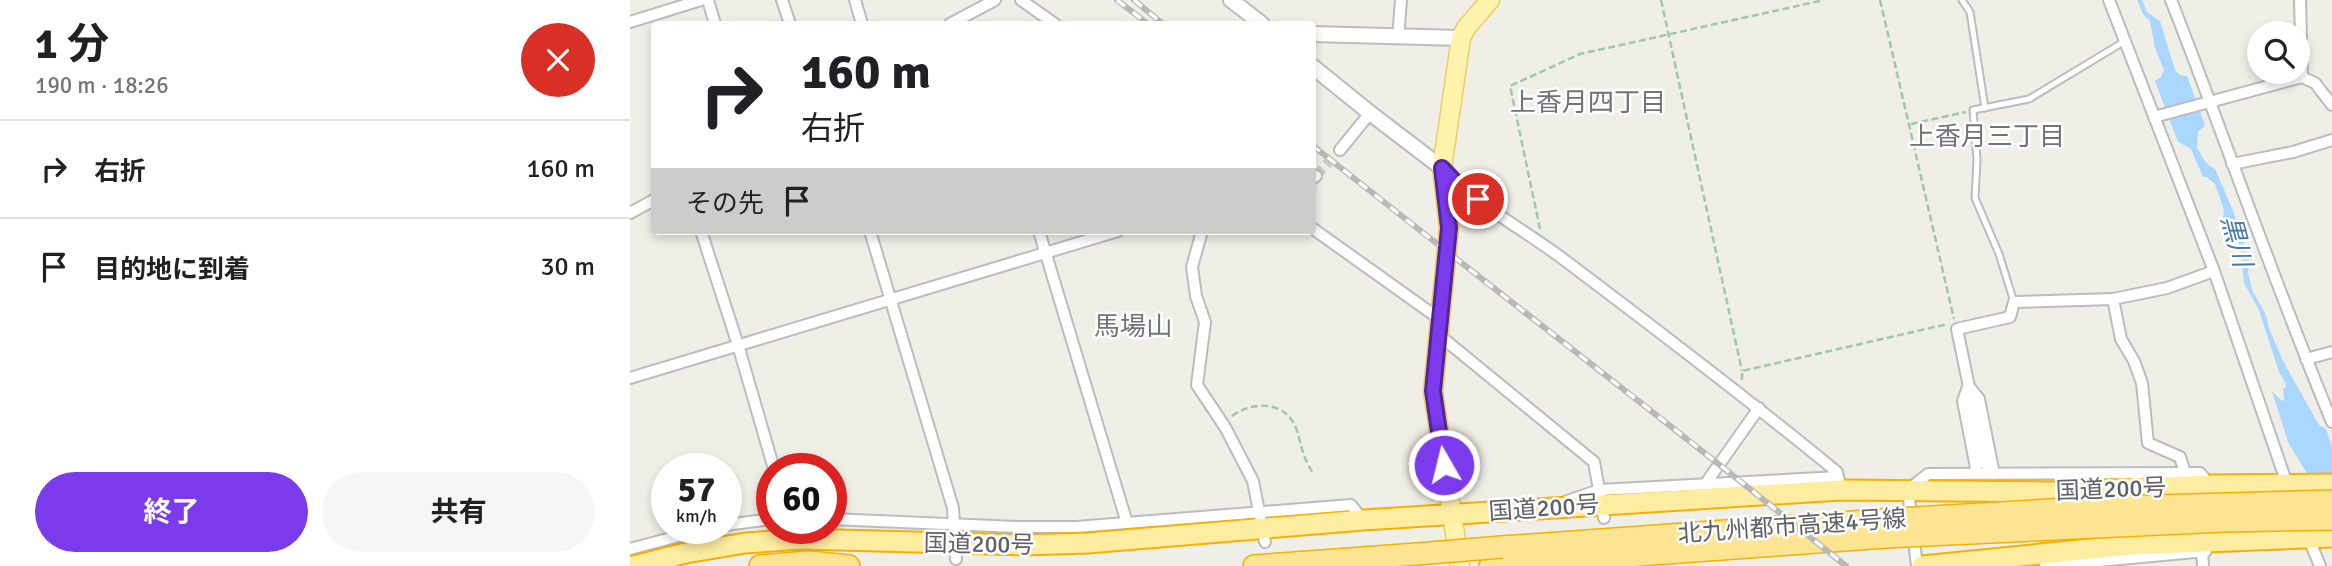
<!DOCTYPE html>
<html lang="ja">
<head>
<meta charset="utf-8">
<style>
	:root { --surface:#fff; --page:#f6f6f6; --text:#202124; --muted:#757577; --line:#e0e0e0; --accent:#7c3aed }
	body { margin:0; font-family:Signika,"Noto Sans JP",sans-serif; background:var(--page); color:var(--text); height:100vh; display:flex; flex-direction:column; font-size:26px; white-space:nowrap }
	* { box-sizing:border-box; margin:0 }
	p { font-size:23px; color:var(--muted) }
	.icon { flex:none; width:38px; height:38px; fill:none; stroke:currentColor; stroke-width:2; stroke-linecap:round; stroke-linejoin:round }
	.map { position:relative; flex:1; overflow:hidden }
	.panel { display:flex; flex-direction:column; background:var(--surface); width:630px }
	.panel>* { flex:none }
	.top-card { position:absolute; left:21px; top:21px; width:665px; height:214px; border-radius:7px; box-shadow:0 4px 10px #0003; background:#fff; color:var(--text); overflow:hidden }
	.fabs { position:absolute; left:1617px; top:21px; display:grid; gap:14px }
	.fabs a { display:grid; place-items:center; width:63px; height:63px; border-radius:50%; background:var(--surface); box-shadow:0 4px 10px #0003; font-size:35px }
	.speed { position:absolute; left:21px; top:453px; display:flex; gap:14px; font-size:35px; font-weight:700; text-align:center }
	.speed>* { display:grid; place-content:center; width:91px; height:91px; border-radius:50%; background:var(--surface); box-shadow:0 4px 10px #0003; line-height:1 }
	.speed small { font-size:18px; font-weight:400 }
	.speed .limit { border:10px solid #d22; background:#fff; color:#111 }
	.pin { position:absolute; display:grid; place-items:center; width:60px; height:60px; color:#fff; margin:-30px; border:4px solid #fff; border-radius:50%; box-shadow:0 2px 7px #0007 }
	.me { position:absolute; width:77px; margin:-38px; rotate:352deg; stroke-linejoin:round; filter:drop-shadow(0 0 5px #0008) }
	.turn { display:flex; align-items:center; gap:24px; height:147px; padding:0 35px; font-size:32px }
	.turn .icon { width:91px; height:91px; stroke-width:2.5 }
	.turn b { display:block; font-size:49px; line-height:60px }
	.then { display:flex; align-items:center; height:66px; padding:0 35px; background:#0003; gap:14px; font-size:26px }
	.round { display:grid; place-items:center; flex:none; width:74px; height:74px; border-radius:37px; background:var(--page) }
	.overview { display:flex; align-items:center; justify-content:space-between; height:119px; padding:0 35px }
	h1 { font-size:42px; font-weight:700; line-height:52px }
	.action { display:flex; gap:14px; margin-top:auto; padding:14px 35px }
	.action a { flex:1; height:80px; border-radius:42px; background:var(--accent); color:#fff; font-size:28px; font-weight:700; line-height:80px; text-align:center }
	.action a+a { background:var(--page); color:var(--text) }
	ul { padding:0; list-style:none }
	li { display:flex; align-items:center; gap:21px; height:98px; padding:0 35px; border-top:2px solid var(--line) }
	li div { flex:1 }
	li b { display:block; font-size:26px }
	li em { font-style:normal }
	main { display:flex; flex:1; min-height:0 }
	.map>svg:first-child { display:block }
</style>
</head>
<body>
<main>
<section class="panel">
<div class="overview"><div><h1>1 分</h1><p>190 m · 18:26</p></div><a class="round" style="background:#d93025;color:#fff"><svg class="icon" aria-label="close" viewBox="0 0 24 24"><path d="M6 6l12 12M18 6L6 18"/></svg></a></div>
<ul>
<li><svg class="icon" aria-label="right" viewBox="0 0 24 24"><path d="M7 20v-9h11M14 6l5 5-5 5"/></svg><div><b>右折</b></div><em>160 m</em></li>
<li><svg class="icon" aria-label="arrive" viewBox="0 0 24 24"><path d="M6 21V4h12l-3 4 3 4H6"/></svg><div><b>目的地に到着</b></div><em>30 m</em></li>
</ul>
<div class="action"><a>終了</a><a>共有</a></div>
</section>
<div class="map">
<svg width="1702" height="566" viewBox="0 0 1702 566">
	<rect width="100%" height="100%" fill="#f0efe7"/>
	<polygon fill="#a9d7ff" points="1507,0 1512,0 1517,12 1530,21 1545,70 1550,75 1557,76 1575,125 1568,132 1567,148 1576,163 1585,169 1602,208 1619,258 1618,273 1622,290 1635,313 1639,328 1652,359 1689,425 1696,429 1702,447 1702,515 1658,442 1642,391 1652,401 1654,400 1653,388 1655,388 1656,384 1649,372 1629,310 1614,283 1611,253 1607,239 1593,218 1594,210 1585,184 1577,177 1573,177 1561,149 1548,142 1525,81 1531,77 1534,70 1525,48 1520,21 1513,14"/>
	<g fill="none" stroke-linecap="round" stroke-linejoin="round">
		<polyline stroke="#ccccc7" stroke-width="10" stroke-dasharray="10 5" stroke-linecap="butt" points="686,176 710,150"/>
		<defs>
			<g id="service">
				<polyline points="1332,0 1340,12 1355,108"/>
				<polyline points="1384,302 1369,254 1345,198 1347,160 1343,110 1399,99 1495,41"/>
			</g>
			<g id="minor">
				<polyline points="78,0 85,24"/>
				<polyline points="152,0 160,24"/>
				<polyline points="225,0 232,24"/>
				<polyline points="391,0 425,24"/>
				<polyline points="1479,0 1584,271 1658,487"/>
				<path d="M1541,0C1596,140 1644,283 1702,422"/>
				<polyline points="0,22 71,0"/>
				<polyline points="320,24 365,0"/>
				<polyline points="768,38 771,0"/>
				<polyline points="1672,77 1685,83 1702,105"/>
				<polyline points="1524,117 1672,77 1670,0"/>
				<polyline points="710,150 740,113"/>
				<polyline points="1602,164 1663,152 1702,140"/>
				<path d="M814,170C846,205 895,230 933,259C1026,329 1117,398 1207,472L1211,490"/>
				<polyline points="682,179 686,176"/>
				<polyline points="0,213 24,200"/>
				<polyline points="682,228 811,320"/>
				<polyline points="71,231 108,345 144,469"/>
				<polyline points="240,231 323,508 326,559"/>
				<polyline points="409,231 497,523"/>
				<polyline points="572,231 562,267 566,296 575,322 567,385 595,427 623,481 635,542"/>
				<polyline points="1483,299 1491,339 1504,361 1512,383 1518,443 1550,457 1555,473"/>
				<polyline points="809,335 964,462 974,518"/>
				<polyline points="1676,359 1702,352"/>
				<polyline points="0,378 488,231"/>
				<polyline points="1338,387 1333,401 1347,473"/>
				<polyline points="1340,388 1349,399 1364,474"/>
				<polyline points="1355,464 1327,329 1380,317 1384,302 1483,299 1537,288 1584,271"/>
				<polyline points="1076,483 1129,408"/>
				<polyline points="937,501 969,490 1208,477"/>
				<polyline points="201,519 387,527 446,527 721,505 733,520"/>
				<polyline points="96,525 142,519"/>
				<polyline points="1677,534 1690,566"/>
				<polyline points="0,549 79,528"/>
				<polyline points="1572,551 1573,566"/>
				<polyline points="1287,566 1278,490 1298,474 1570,473 1580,485"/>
				<polyline points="1415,566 1576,551"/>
			</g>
			<g id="tertiary">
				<polyline points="601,0 632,24"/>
				<polyline points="682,34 831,38"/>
				<polyline points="682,66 740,113 812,168"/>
			</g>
			<polyline id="primary" points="830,566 803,392 819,228 812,168 831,38 836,28 860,0"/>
			<g id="trunk">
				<polyline points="4,566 56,553 115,543 172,539 393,545 458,543 733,520 1211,490 1427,492 1580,485 1702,484"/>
				<polyline points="1292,566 1500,545 1702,537"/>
			</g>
			<g id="motorway">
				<polyline points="872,547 1250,520"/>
				<polyline points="130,566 179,562 219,566"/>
				<polyline points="624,566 787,554"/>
				<polyline points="860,566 1255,537"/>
			</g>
		</defs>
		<use href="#service" stroke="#b9bcc0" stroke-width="9"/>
		<use href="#minor" stroke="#b9bcc0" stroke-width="14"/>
		<use href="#tertiary" stroke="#b9bcc0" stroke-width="18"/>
		<use href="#primary" stroke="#f1cc5f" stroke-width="21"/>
		<use href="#trunk" stroke="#f6b001" stroke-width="23"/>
		<use href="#motorway" stroke="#f6b001" stroke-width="24"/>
		<g stroke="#9dc8ab" stroke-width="2.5" stroke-dasharray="7 3.5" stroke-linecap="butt">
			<polyline points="1031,0 1112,371"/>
			<polyline points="1250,0 1324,319"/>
			<polyline points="1281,124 1336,112"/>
			<polyline points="910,229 880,86 950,54 1194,0"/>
			<polyline points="1112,380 1112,371 1318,324"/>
			<path d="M602,416C620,402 652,400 664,424C669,433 670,445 674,455C676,462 680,468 684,475"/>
		</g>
		<use href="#service" stroke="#fff" stroke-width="5"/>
		<use href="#minor" stroke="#fff" stroke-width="10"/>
		<use href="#tertiary" stroke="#fff" stroke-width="14"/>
		<use href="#primary" stroke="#fff4ae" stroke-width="18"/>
		<use href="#trunk" stroke="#feeca0" stroke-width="19"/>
		<use href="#motorway" stroke="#fce492" stroke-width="21"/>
		<defs>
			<g id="rail">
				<polyline points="487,0 518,24"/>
				<polyline points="504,0 533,24"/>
				<path d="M682,145C860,287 1040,423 1216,566"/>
			</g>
		</defs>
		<use href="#rail" stroke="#b7b8b8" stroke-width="6"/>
		<use href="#rail" stroke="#fff" stroke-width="3.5" stroke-dasharray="10" stroke-linecap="butt"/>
		<defs>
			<g id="motorway-bridge">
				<polyline points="1250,520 1453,508 1702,501"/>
				<polyline points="1255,537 1593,521 1702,519"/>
				<polyline points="787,554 872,547"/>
			</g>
		</defs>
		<use href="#motorway-bridge" stroke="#f6b001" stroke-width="24" stroke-linecap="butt"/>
		<use href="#motorway-bridge" stroke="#fce492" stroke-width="21"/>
	</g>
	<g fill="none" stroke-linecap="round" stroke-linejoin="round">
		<defs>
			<polyline id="route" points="814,465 803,391 819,228 812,168 827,184 848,199"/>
		</defs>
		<use href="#route" stroke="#51269a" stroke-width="18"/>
		<use href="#route" stroke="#7c3aed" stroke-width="12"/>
	</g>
	<g text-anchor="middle" stroke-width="5" stroke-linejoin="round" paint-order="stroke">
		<g font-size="24" fill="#5e6267" stroke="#fff">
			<text transform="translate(1481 489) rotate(-2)" y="8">国道200号</text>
			<text transform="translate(914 508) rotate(-4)" y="8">国道200号</text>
			<text transform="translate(1162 526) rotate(-4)" y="8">北九州都市高速4号線</text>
			<text transform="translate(349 544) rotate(1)" y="8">国道200号</text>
		</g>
		<g font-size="26" fill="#6f7479" stroke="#fff">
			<text x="958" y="111">上香月四丁目</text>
			<text x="1357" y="145">上香月三丁目</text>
			<text x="503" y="335">馬場山</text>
		</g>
		<g font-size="26" font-style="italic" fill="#4377b2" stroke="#fff">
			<text transform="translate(1607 241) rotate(75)" y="9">黒川</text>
		</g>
	</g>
</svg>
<div class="fabs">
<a><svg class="icon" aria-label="search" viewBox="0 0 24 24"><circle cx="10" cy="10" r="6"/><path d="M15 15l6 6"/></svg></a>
</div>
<div class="speed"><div>57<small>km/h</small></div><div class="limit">60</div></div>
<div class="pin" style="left:848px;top:199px;background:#d93025"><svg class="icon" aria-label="arrive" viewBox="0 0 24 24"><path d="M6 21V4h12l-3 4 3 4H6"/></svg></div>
<svg class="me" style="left:814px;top:465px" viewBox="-20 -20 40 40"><circle r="17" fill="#7c3aed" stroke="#fff" stroke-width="3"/><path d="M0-11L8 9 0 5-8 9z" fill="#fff"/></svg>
<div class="top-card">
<div class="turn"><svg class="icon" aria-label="right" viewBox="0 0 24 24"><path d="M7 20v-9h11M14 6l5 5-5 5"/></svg><div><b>160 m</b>右折</div></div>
<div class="then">その先<svg class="icon" aria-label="arrive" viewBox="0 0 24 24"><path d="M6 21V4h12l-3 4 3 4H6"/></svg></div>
</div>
</div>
</main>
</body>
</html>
